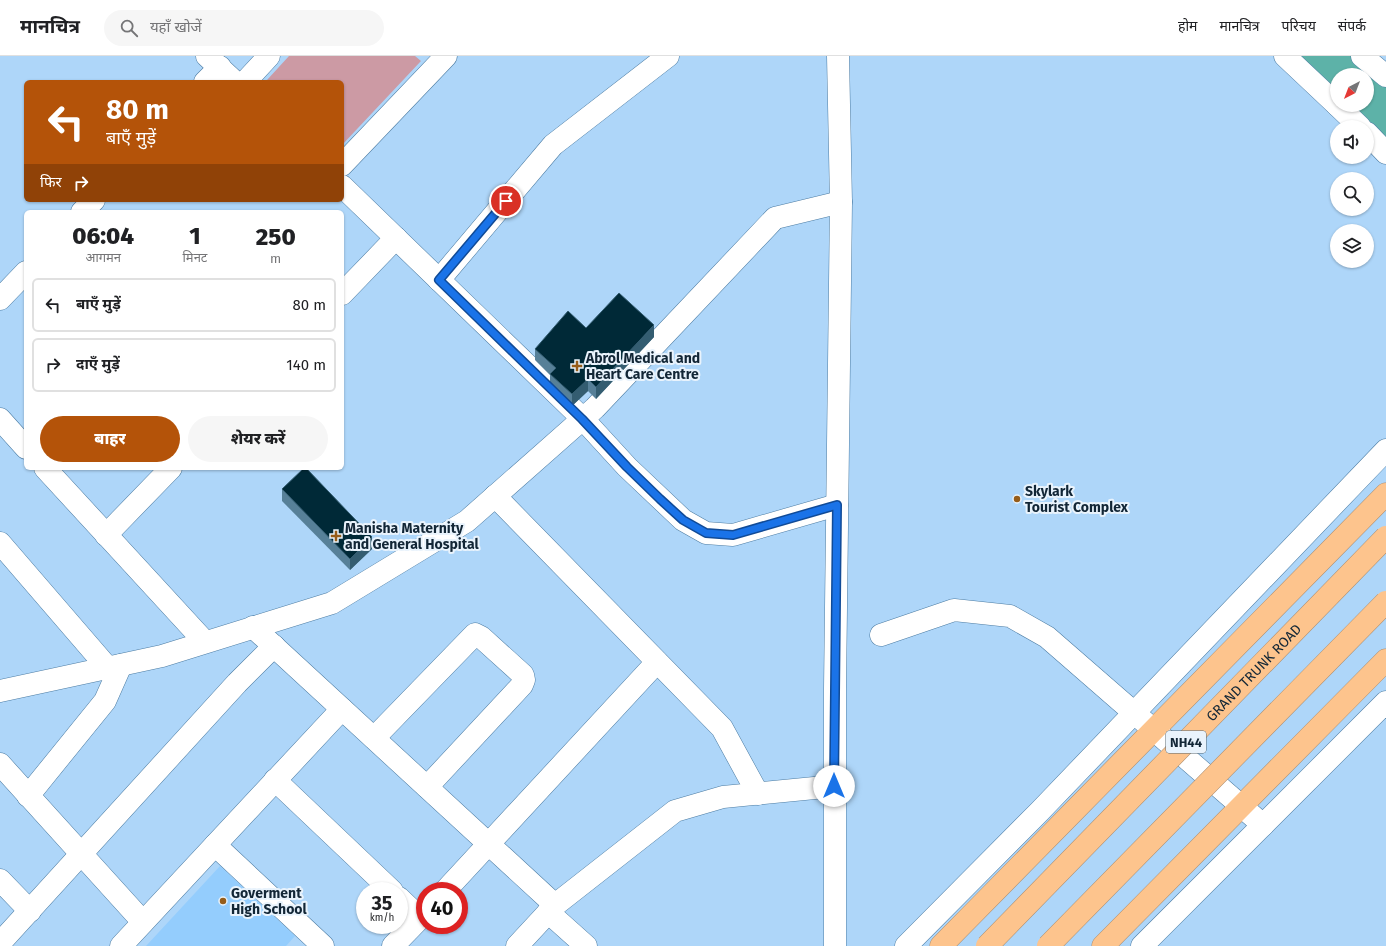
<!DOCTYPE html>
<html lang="hi">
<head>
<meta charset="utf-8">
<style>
	:root { --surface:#fff; --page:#f6f6f6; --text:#202124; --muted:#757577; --line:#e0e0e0; --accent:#b45309 }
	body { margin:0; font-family:"Fira Sans","Noto Sans Devanagari",sans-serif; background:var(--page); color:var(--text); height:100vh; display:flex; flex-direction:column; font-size:15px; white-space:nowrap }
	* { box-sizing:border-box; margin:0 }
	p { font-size:13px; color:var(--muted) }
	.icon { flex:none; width:22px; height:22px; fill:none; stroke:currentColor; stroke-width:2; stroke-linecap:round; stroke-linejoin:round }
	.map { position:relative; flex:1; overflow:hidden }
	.panel { position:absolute; left:24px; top:154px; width:320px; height:260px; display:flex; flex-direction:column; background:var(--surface); border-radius:6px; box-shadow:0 1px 3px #0004 }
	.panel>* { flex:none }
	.banner { position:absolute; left:24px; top:24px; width:320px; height:122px; border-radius:6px; box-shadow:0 1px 3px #0004; background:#b45309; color:#fff; overflow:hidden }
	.needle { width:26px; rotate:222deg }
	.controls { position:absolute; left:1330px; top:12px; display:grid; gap:8px }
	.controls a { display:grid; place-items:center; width:44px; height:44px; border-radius:50%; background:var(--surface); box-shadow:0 1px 3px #0004; font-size:20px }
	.speed { position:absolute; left:356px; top:826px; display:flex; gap:8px; font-size:20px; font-weight:700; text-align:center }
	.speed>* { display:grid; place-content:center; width:52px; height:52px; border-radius:50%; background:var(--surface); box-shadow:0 1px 3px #0004; line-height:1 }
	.speed small { font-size:10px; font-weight:400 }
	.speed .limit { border:6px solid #d22; background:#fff; color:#111 }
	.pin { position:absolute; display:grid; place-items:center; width:34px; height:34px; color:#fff; margin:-17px; border:2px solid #fff; border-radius:50%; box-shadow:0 1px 4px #0007 }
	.me { position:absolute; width:44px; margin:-22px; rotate:0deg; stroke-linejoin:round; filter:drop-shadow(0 0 3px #0008) }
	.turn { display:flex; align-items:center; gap:14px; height:84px; padding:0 16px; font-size:18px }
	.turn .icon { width:52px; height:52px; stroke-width:2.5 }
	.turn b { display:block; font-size:28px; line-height:34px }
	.then { display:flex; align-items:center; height:38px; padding:0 16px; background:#0003; gap:8px; font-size:15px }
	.eta { display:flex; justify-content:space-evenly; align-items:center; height:68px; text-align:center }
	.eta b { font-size:24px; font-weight:800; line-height:28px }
	.action { display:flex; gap:8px; margin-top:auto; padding:8px 16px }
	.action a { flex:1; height:46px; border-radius:24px; background:var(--accent); color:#fff; font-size:16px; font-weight:800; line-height:46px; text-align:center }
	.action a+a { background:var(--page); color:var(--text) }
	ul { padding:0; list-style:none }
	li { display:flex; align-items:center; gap:12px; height:54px; margin:0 8px 6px; padding:0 8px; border:2px solid var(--line); border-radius:6px }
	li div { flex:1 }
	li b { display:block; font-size:15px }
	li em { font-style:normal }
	header { display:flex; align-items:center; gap:24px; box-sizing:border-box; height:56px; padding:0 20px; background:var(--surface); border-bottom:1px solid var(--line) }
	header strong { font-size:19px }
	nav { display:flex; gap:22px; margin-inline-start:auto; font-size:14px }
	.search { width:280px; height:36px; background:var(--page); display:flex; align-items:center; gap:10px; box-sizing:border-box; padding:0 14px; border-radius:22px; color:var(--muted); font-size:15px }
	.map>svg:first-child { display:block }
</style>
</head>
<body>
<header>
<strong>मानचित्र</strong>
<div class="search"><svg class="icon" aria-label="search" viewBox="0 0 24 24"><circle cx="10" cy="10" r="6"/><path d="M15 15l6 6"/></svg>यहाँ खोजें</div>
<nav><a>होम</a><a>मानचित्र</a><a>परिचय</a><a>संपर्क</a></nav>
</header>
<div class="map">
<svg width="1386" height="890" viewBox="0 0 1386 890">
	<rect width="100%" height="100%" fill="#aed6f9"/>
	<polygon fill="#94cdfd" points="220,810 295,880 286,890 146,890"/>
	<polygon fill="#cc9aa4" points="289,0 415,0 421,5 342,89 342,26 269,26 267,24"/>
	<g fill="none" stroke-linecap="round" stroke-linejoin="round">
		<g stroke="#5db2a8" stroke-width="42">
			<polyline points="1322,0 1343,19"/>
			<polyline points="1367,41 1386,59"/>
		</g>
		<defs>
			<g id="minor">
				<polyline points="207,0 235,26"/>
				<polyline points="1285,0 1337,49"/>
				<polyline points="1362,0 1386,20"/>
				<polyline points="205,26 220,11"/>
				<polyline points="245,26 269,0"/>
				<polyline points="1337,49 1360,71"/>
				<polyline points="1367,77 1386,97"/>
				<polyline points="342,109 446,0"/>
				<polyline points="342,130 583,363 627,411 683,464 706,477 733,479 837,449"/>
				<polyline points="82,156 94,144"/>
				<polyline points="439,224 553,89 668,0"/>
				<polyline points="342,238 396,182"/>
				<polyline points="0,243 26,216"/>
				<polyline points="0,363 26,392"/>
				<polyline points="45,412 205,586"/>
				<polyline points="495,440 722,672 758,738"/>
				<polyline points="106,479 171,412"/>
				<polyline points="0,487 107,611"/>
				<polyline points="253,571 555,849"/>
				<polyline points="881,579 954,554 1010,560 1047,581 1263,769"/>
				<polyline points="0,635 162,600 332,547 467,465 595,352 775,162 841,146"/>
				<polyline points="374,682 475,578 481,581 523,619 524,624 522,629 427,731"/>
				<polyline points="0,708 143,866"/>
				<polyline points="275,724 392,835"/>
				<polyline points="28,740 105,645 121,609"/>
				<polyline points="215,789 323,890"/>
				<polyline points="0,824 30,855"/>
				<polyline points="445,835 657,606"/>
				<polyline points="399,842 420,862"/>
				<polyline points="548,856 586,890"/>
				<polyline points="0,887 237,627 274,590"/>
				<polyline points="121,890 342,653"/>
				<polyline points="393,890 425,857"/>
				<polyline points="517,890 555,849 675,755 723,741 835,730"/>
				<polyline points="835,890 835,632 841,146 838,0"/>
				<polyline points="906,890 1040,755 1386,394"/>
				<polyline points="1142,890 1386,646"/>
			</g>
			<g id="highway">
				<polyline points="941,890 1386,438"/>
				<polyline points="1103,890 1386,604"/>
			</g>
		</defs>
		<use href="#minor" stroke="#4c7ca3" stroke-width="23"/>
		<use href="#highway" stroke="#ab8d6f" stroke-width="23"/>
		<use href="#minor" stroke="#fff" stroke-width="22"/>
		<use href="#highway" stroke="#fdc48d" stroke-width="22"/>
		<defs>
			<g id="highway-bridge">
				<path id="s1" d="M987,890L1386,481"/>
				<polyline points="1048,890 1386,546"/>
			</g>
		</defs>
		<use href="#highway-bridge" stroke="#ab8d6f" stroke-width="23" stroke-linecap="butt"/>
		<use href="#highway-bridge" stroke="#fdc48d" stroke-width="22"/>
	</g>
	<g fill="#578098">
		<polygon points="586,272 654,281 596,343 588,335 572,350 550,329 550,319 535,304 535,293"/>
		<polygon points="282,433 372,493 350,514 282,445"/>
	</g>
	<g fill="#345d71">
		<polygon points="654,269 654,281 596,343 596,331"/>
		<polygon points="588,323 588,335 572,350 572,338"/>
		<polygon points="372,481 372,493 350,514 350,503"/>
	</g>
	<g fill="#002937" stroke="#345d71">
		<polygon points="619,237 654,269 596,331 588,323 572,338 550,318 556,312 535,293 568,255 586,272"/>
		<polygon points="304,412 306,412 372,481 350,503 282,433"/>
	</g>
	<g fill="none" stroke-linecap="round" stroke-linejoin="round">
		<defs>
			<polyline id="route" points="506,145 439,224 582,363 627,411 660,443 683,464 706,477 733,479 837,449 834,730"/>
		</defs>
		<use href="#route" stroke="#114b97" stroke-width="10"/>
		<use href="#route" stroke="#1a73e8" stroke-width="7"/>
	</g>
	<g fill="#965d1a" stroke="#e9f3fc" stroke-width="1.5">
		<path d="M575 304h4v4h4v4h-4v4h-4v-4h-4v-4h4z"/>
		<circle cx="1017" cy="443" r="4"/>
		<path d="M334 474h4v4h4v4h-4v4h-4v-4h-4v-4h4z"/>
		<circle cx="223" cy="845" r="4"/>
	</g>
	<g text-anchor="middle" stroke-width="4" stroke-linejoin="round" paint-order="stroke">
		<rect fill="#e9f3fc" stroke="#526471" stroke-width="1" x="1166" y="675" width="40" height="22" rx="3"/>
		<g font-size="13" font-weight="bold" fill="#122636">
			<text x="1186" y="691">NH44</text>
		</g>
		<g font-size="14" font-weight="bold" fill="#122636" stroke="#e9f3fc" text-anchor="start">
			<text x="586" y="307">Abrol Medical and<tspan x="586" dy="16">Heart Care Centre</tspan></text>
			<text x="1025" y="440">Skylark<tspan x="1025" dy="16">Tourist Complex</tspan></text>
			<text x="345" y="477">Manisha Maternity<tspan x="345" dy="16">and General Hospital</tspan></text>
			<text x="231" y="842">Goverment<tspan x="231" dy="16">High School</tspan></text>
		</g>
		<g font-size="14" fill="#122636" stroke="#e9f3fc">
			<text dy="5" stroke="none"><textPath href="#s1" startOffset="382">GRAND TRUNK ROAD</textPath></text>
		</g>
	</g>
</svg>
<div class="controls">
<a><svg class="needle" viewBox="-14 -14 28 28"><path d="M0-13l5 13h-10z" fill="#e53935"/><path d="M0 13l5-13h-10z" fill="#757577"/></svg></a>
<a><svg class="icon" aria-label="sound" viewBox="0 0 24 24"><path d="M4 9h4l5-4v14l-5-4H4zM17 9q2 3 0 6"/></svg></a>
<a><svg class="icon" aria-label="search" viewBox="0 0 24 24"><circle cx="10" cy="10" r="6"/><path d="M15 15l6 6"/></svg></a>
<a><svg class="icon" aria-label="layers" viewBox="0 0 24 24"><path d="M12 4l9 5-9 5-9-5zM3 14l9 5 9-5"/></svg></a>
</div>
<div class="speed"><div>35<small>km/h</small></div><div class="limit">40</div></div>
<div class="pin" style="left:506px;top:145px;background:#d93025"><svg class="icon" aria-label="arrive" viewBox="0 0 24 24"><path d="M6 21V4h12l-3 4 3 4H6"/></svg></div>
<svg class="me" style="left:834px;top:730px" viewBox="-20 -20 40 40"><circle r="19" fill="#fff"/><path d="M0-13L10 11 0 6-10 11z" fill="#1a73e8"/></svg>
<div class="banner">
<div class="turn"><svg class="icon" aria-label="left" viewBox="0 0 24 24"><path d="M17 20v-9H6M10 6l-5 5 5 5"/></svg><div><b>80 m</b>बाएँ मुड़ें</div></div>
<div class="then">फिर<svg class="icon" aria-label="right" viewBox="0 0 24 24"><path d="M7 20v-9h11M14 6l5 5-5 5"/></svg></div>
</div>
<section class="panel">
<div class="eta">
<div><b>06:04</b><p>आगमन</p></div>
<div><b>1</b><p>मिनट</p></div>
<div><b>250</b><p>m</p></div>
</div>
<ul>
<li><svg class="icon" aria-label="left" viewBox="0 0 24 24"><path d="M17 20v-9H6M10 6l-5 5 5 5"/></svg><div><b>बाएँ मुड़ें</b></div><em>80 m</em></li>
<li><svg class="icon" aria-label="right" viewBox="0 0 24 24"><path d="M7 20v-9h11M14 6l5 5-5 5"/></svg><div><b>दाएँ मुड़ें</b></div><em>140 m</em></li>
</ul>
<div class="action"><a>बाहर</a><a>शेयर करें</a></div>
</section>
</div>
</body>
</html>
